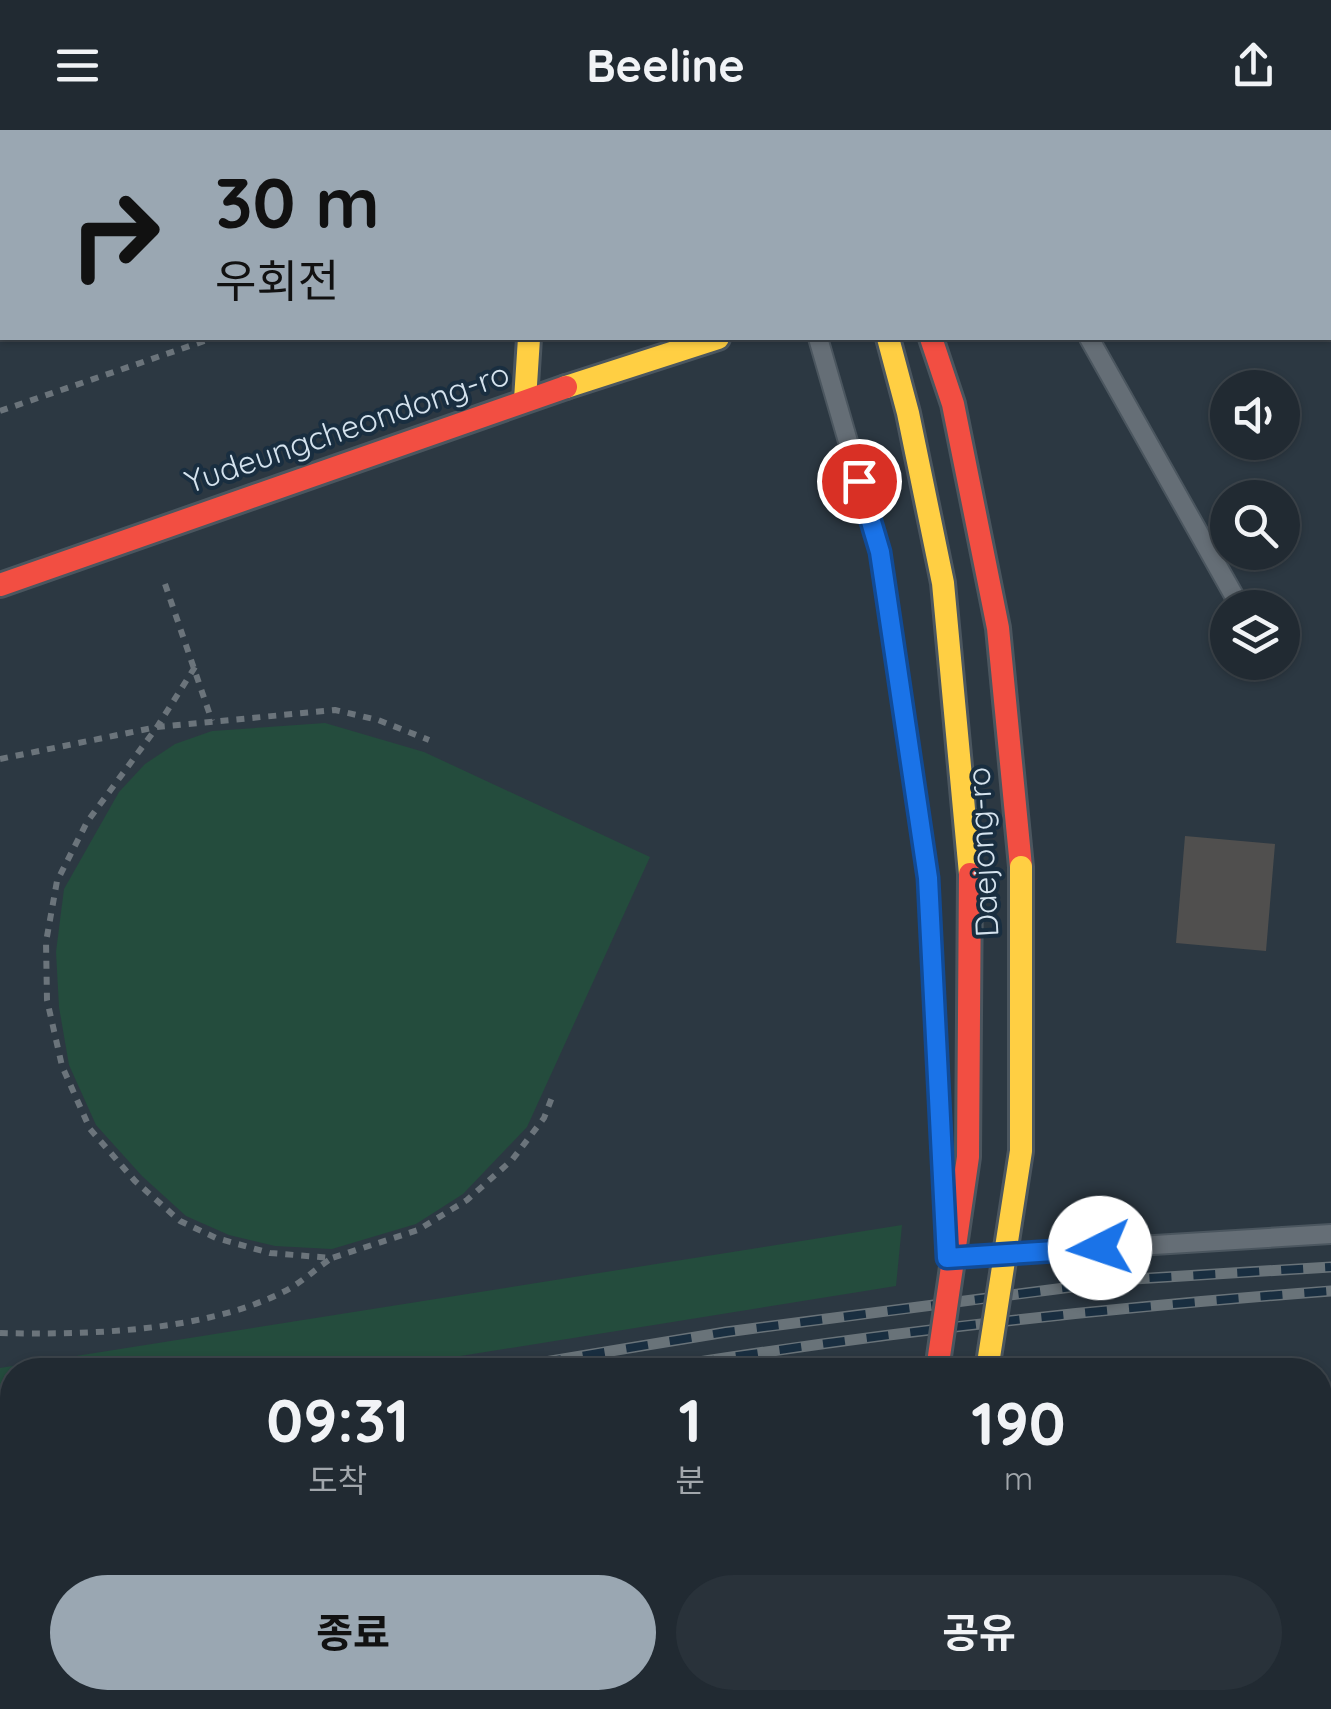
<!DOCTYPE html>
<html lang="ko">
<head>
<meta charset="utf-8">
<style>
	:root { --surface:#212a32; --page:#29323a; --text:#f1f3f6; --muted:#a2a7ac; --line:#3e464d; --accent:#9aa7b2 }
	body { margin:0; font-family:Quicksand,"Noto Sans KR",sans-serif; background:var(--page); color:var(--text); height:100vh; display:flex; flex-direction:column; font-size:38px; white-space:nowrap }
	* { box-sizing:border-box; margin:0 }
	p { font-size:32px; color:var(--muted) }
	.icon { flex:none; width:55px; height:55px; fill:none; stroke:currentColor; stroke-width:2; stroke-linecap:round; stroke-linejoin:round }
	.map { position:relative; flex:1; overflow:hidden }
	.details { position:absolute; left:0px; top:1228px; width:1332px; height:352px; display:flex; flex-direction:column; background:var(--surface); border-radius:40px 40px 0 0; box-shadow:0 2px 8px #0004,0 0 0 2px var(--line) }
	.details>* { flex:none }
	.guide { position:absolute; left:0px; top:0px; width:1332px; height:210px; box-shadow:0 2px 8px #0004,0 0 0 2px var(--line); background:#9aa7b2; color:#111; overflow:hidden }
	.controls { position:absolute; left:1210px; top:240px; display:grid; gap:20px }
	.controls a { display:grid; place-items:center; width:90px; height:90px; border-radius:50%; background:var(--surface); box-shadow:0 2px 8px #0004,0 0 0 2px var(--line); font-size:50px }
	.pin { position:absolute; display:grid; place-items:center; width:85px; height:85px; color:#fff; margin:-42px; border:5px solid #fff; border-radius:50%; box-shadow:0 2px 10px #0007 }
	.me { position:absolute; width:110px; margin:-55px; rotate:266deg; stroke-linejoin:round; filter:drop-shadow(0 0 8px #0008) }
	.turn { display:flex; align-items:center; gap:35px; height:210px; padding:0 50px; font-size:45px }
	.turn .icon { width:130px; height:130px; stroke-width:2.5 }
	.turn b { display:block; font-size:70px; line-height:85px }
	.eta { display:flex; justify-content:space-evenly; align-items:center; height:170px; text-align:center }
	.eta b { font-size:60px; font-weight:700; line-height:70px }
	.button { display:flex; gap:20px; margin-top:auto; padding:20px 50px }
	.button a { flex:1; height:115px; border-radius:60px; background:var(--accent); color:#111; font-size:40px; font-weight:700; line-height:115px; text-align:center }
	.button a+a { background:var(--page); color:var(--text) }
	header { display:flex; justify-content:space-between; align-items:center; height:130px; padding:0 50px; background:var(--surface); font-size:45px; font-weight:700 }
	.map>svg:first-child { display:block }
</style>
</head>
<body>
<header><svg class="icon" aria-label="menu" viewBox="0 0 24 24"><path d="M4 6h16M4 12h16M4 18h16"/></svg>Beeline<svg class="icon" aria-label="share" viewBox="0 0 24 24"><path d="M12 15V3M7 8l5-5 5 5M5 13v7h14v-7"/></svg></header>
<div class="map">
<svg width="1331" height="1579" viewBox="0 0 1331 1579">
	<rect width="100%" height="100%" fill="#2c3842"/>
	<g fill="#244c3d">
		<polygon points="325,593 424,622 650,727 527,997 463,1064 416,1094 332,1119 275,1116 229,1105 186,1086 142,1046 96,995 69,935 59,877 56,822 64,759 119,662 145,634 175,614 212,601"/>
		<polygon points="902,1095 896,1156 374,1240 12,1240 12,1298 0,1300 0,1238"/>
	</g>
	<g fill="#504f4e">
		<polygon points="1185,706 1275,714 1266,821 1176,813"/>
		<polygon points="990,1568 1038,1568 1035,1579 987,1579"/>
		<polygon points="1211,1568 1261,1568 1257,1579 1207,1579"/>
	</g>
	<g fill="none" stroke-linecap="round" stroke-linejoin="round">
		<defs>
			<g id="lane">
				<polyline points="818,208 880,422 928,748 942,1024"/>
				<polyline points="1089,208 1241,478"/>
				<polyline points="1264,532 1266,538"/>
				<polyline points="1009,1124 1331,1104"/>
			</g>
			<g id="fast">
				<polyline points="1109,2 1113,0"/>
				<polyline points="893,1579 897,1568"/>
			</g>
			<g id="slow">
				<polyline points="857,0 858,2"/>
				<polyline points="888,208 908,283 943,453 970,744"/>
				<polyline points="566,257 718,208"/>
				<polyline points="525,270 529,208"/>
			</g>
			<g id="jam">
				<polyline points="931,208 953,274 998,498 1021,737"/>
				<polyline points="0,455 566,257"/>
				<polyline points="851,1579 854,1568"/>
			</g>
		</defs>
		<use href="#lane" stroke="#4b565f" stroke-width="22"/>
		<use href="#fast" stroke="#4b565f" stroke-width="28"/>
		<use href="#slow" stroke="#4b565f" stroke-width="28"/>
		<use href="#jam" stroke="#4b565f" stroke-width="28"/>
		<g stroke="#6b747b" stroke-width="6" stroke-dasharray="8 8" stroke-linecap="butt">
			<polyline points="256,2 264,0"/>
			<polyline points="0,87 2,86"/>
			<polyline points="0,281 213,208"/>
			<polyline points="165,454 212,591"/>
			<polyline points="195,537 157,597 87,692 57,751 46,812 47,870 62,936 90,999 135,1051 180,1091 216,1108 270,1123 332,1128 418,1100 467,1070 512,1030 544,988 554,962"/>
			<polyline points="0,629 157,597 335,580 378,590 429,610"/>
			<path d="M0,1203C87,1205 201,1202 281,1163C299,1155 315,1139 332,1128"/>
		</g>
		<use href="#lane" stroke="#656e76" stroke-width="18"/>
		<use href="#fast" stroke="#16e098" stroke-width="22"/>
		<use href="#slow" stroke="#ffcf43" stroke-width="22"/>
		<use href="#jam" stroke="#f24e42" stroke-width="22"/>
		<defs>
			<g id="rail">
				<polyline points="496,1240 726,1202 1134,1149 1331,1137"/>
				<path d="M649,1240C874,1203 1103,1178 1331,1161"/>
				<polyline points="0,1321 12,1319"/>
				<polyline points="0,1348 12,1346"/>
				<polyline points="0,1510 12,1513"/>
				<polyline points="189,1568 223,1579"/>
			</g>
		</defs>
		<use href="#rail" stroke="#697379" stroke-width="11"/>
		<use href="#rail" stroke="#192e40" stroke-width="8" stroke-dasharray="22" stroke-linecap="butt"/>
		<defs>
			<g id="slow-bridge">
				<polyline points="805,0 806,2"/>
				<polyline points="987,1240 1021,1021 1021,737"/>
			</g>
			<polyline id="jam-bridge" points="937,1240 968,1027 970,744"/>
		</defs>
		<use href="#slow-bridge" stroke="#4b565f" stroke-width="28" stroke-linecap="butt"/>
		<use href="#jam-bridge" stroke="#4b565f" stroke-width="28" stroke-linecap="butt"/>
		<use href="#slow-bridge" stroke="#ffcf43" stroke-width="22"/>
		<use href="#jam-bridge" stroke="#f24e42" stroke-width="22"/>
	</g>
	<g fill="none" stroke-linecap="round" stroke-linejoin="round">
		<defs>
			<polyline id="route" points="859,351 880,422 928,748 947,1128 1100,1118"/>
		</defs>
		<use href="#route" stroke="#114b97" stroke-width="25"/>
		<use href="#route" stroke="#1a73e8" stroke-width="18"/>
	</g>
	<g text-anchor="middle" stroke-width="8" stroke-linejoin="round" paint-order="stroke">
		<g font-size="32" fill="#d5e3ee" stroke="#192e40">
			<text transform="translate(347 298) rotate(-19)" y="11">Yudeungcheondong-ro</text>
			<text transform="translate(983 722) rotate(-93)" y="11">Daejong-ro</text>
		</g>
	</g>
</svg>
<div class="controls">
<a><svg class="icon" aria-label="sound" viewBox="0 0 24 24"><path d="M4 9h4l5-4v14l-5-4H4zM17 9q2 3 0 6"/></svg></a>
<a><svg class="icon" aria-label="search" viewBox="0 0 24 24"><circle cx="10" cy="10" r="6"/><path d="M15 15l6 6"/></svg></a>
<a><svg class="icon" aria-label="layers" viewBox="0 0 24 24"><path d="M12 4l9 5-9 5-9-5zM3 14l9 5 9-5"/></svg></a>
</div>
<div class="pin" style="left:859px;top:351px;background:#d93025"><svg class="icon" aria-label="arrive" viewBox="0 0 24 24"><path d="M6 21V4h12l-3 4 3 4H6"/></svg></div>
<svg class="me" style="left:1100px;top:1118px" viewBox="-20 -20 40 40"><circle r="19" fill="#fff"/><path d="M0-13L10 11 0 6-10 11z" fill="#1a73e8"/></svg>
<div class="guide">
<div class="turn"><svg class="icon" aria-label="right" viewBox="0 0 24 24"><path d="M7 20v-9h11M14 6l5 5-5 5"/></svg><div><b>30 m</b>우회전</div></div>
</div>
<section class="details">
<div class="eta">
<div><b>09:31</b><p>도착</p></div>
<div><b>1</b><p>분</p></div>
<div><b>190</b><p>m</p></div>
</div>
<div class="button"><a>종료</a><a>공유</a></div>
</section>
</div>
</body>
</html>
